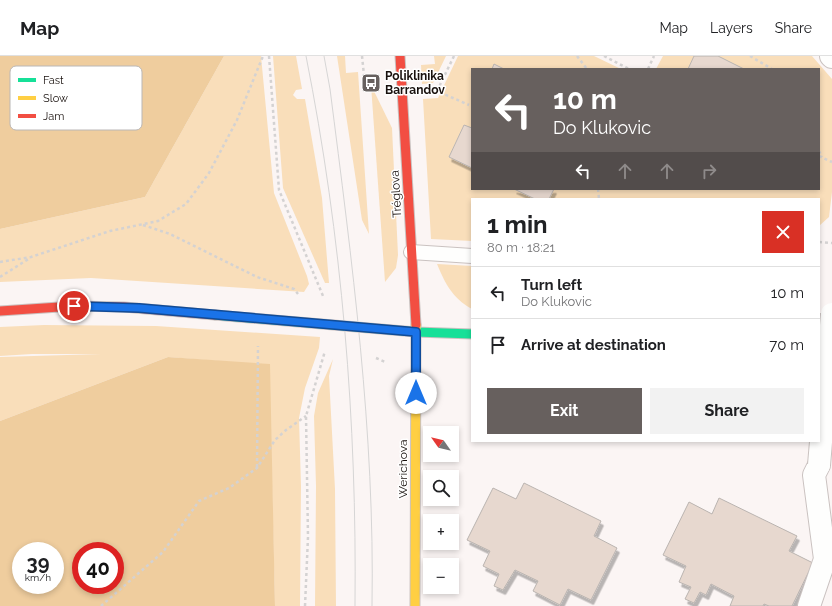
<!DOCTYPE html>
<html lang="en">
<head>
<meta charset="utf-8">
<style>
	:root { --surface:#fff; --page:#f2f2f2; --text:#202124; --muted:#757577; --line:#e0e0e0; --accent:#67605e }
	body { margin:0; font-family:Raleway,sans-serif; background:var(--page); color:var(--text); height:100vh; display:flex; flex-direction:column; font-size:15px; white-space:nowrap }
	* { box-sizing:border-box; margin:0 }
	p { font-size:13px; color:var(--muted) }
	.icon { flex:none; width:22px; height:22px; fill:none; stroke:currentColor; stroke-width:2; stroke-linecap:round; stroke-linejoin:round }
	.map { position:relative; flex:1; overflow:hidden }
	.side { position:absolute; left:471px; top:142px; width:349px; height:244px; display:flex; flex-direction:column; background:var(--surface); border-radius:0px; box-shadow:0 2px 6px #0003 }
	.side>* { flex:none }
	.top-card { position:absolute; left:471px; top:12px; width:349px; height:122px; border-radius:0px; box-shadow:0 2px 6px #0003; background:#67605e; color:#fff; overflow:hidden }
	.needle { width:26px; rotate:304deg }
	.fabs { position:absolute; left:423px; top:370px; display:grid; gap:8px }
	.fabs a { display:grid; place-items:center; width:36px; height:36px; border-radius:0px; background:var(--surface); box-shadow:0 2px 6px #0003; font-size:20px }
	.speed { position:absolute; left:12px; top:486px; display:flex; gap:8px; font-size:20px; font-weight:700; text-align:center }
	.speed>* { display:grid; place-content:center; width:52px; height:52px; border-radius:50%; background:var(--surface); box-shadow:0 2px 6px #0003; line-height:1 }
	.speed small { font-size:10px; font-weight:400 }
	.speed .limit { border:6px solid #d22; background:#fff; color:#111 }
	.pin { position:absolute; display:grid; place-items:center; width:34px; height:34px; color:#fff; margin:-17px; border:2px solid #fff; border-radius:50%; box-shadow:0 1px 4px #0007 }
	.me { position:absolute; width:44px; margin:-22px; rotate:0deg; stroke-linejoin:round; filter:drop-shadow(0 0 3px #0008) }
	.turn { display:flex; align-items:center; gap:14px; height:84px; padding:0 16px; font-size:18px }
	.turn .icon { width:52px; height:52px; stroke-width:2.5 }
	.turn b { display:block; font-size:28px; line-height:34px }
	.lanes { display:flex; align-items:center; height:38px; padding:0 16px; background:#0003; justify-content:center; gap:20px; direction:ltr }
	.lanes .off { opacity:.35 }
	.round { display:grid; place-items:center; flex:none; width:42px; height:42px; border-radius:0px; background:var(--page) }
	.headline { display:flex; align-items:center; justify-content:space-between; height:68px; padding:0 16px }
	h1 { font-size:24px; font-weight:700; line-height:30px }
	.cta { display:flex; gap:8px; margin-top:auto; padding:8px 16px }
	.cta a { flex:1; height:46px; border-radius:0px; background:var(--accent); color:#fff; font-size:16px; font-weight:700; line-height:46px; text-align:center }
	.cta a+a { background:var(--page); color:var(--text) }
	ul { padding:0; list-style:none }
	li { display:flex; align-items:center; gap:12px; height:52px; padding:0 16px; border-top:1px solid var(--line) }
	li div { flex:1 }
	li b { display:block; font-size:15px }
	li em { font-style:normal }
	header { display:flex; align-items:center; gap:24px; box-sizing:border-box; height:56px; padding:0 20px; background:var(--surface); border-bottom:1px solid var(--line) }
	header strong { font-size:19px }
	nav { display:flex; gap:22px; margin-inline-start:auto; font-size:14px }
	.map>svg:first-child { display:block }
</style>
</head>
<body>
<header>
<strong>Map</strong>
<nav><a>Map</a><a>Layers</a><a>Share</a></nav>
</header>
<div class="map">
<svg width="832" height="550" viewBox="0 0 832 550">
	<defs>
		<filter id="shadow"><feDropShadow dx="2.5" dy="4.5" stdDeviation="0" flood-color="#0004"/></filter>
	</defs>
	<rect width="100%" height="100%" fill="#fbf5f4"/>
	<g fill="#f9deba">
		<polygon points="224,0 261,0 274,137 307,220 309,228 304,236 91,222 0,226 0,173 145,141"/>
		<polygon points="273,0 296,0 302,33 296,34 293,39 297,43 305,43 322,142 329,227 325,227 283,132"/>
		<polygon points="337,0 345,0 346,17 358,16 369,178 362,164"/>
		<polygon points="434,0 446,0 433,27 422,28 421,9 435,8"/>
		<polygon points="458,0 594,0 621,13 504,13 494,8 492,13 472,13 472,72 464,69 449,101 472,112 472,133 514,133 535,143 472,143 472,185 431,183 423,43 438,42"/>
		<polygon points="663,0 694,0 688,13 656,13"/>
		<polygon points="718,0 812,0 832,23 832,136 829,161 819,170 819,143 549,143 554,133 819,133 819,13 744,13"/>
		<polygon points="371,29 392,72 398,199 396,212 385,226"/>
		<path d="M437,208L472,210V253C452,242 445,227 437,208Z"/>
		<polygon points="44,269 156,270 320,281 319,292 305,332 299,362 301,430 300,550 275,550 269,309 168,301 0,365 0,301 101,298 32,298 0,300 0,271"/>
		<polygon points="333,303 329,320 335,433 336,550 315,550 316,430 314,360 318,337"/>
	</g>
	<g fill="#efcd9e" fill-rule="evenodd">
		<polygon points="0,0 224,0 145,141 0,173"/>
		<path d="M168,301L270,308L275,550H0V365ZM21,495H55V529H21ZM81,495H115V529H81Z"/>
	</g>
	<g fill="#e7d8cf" stroke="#bab4b0" filter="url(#shadow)">
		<polygon points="694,0 718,0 744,13 688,13"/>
		<polygon points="494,8 504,13 492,13"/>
		<polygon points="464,69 472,72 472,112 449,101"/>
		<polygon points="514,133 554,133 549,143 535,143"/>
		<polygon points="524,427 601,465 594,480 617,492 591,544 568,533 560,549 533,535 538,525 515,514 503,534 494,530 499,518 483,510 490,495 467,484 493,432 516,443"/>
		<polygon points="719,442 797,480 789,495 813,507 792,550 769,550 764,548 763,550 730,550 734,540 711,528 706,539 700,536 694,547 685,543 691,531 679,526 686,510 663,499 689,446 712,458"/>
	</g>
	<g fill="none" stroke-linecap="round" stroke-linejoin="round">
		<defs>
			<polyline id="lane" points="411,196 472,200"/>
			<g id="street">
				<polyline points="831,0 832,1"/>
				<polyline points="809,550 825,503 814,419 819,409"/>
			</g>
			<polyline id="fast" points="215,259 416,276 472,278"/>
			<polyline id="slow" points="415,550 416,269"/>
			<g id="jam">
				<polyline points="400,0 416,269"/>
				<polyline points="0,255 74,250 124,251 215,259"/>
			</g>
		</defs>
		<use href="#lane" stroke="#cac2c0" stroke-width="16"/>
		<use href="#street" stroke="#cac2c0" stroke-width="24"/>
		<use href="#fast" stroke="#cac2c0" stroke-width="11"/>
		<use href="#slow" stroke="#cac2c0" stroke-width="11"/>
		<use href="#jam" stroke="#cac2c0" stroke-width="11"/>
		<g stroke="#d4d2d2" stroke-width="2.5" stroke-dasharray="3 3" stroke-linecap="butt">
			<polyline points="269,0 279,134 323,240"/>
			<polyline points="362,0 365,29"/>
			<polyline points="454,0 437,35 469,49"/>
			<polyline points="577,0 587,13"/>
			<polyline points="604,0 629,13"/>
			<polyline points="750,0 772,13"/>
			<polyline points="648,13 654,0"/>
			<polyline points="819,95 822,101"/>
			<polyline points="819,100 832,106"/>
			<polyline points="598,133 599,143"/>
			<polyline points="143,169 170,178 257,221 294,233 298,238"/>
			<polyline points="819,186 832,187"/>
			<polyline points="0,206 31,201 110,175 158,165 186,148 209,117 237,64 263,0"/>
			<polyline points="0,221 30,202"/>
			<polyline points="376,302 385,306"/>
			<polyline points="257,411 258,290"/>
			<polyline points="101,550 163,496 199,445 229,432 257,412 275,384 286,374 306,360"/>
			<polyline points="305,550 308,481 306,360 325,295"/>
		</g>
		<use href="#lane" stroke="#fefefd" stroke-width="14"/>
		<use href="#street" stroke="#fefefd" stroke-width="22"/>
		<use href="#fast" stroke="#16e098" stroke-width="9"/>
		<use href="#slow" stroke="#ffcf43" stroke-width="9"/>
		<use href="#jam" stroke="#f24e42" stroke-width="9"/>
		<g stroke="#d6d5d5" stroke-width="1">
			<path d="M306,0C342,181 357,366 355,550"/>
			<path d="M324,0L330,33C352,205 375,377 372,550"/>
		</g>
		<defs>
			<polyline id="street-bridge" points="819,409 832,258"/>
		</defs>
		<use href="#street-bridge" stroke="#cac2c0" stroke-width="24" stroke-linecap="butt"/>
		<use href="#street-bridge" stroke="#fefefd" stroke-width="22"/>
	</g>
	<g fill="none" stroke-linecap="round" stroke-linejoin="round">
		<defs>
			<polyline id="route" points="74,250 139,252 416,276 416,337"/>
		</defs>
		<use href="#route" stroke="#114b97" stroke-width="10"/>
		<use href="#route" stroke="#1a73e8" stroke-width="7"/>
	</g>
	<defs>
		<symbol id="bus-square" viewBox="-11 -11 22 22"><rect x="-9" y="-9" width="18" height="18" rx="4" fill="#67605e" stroke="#fff"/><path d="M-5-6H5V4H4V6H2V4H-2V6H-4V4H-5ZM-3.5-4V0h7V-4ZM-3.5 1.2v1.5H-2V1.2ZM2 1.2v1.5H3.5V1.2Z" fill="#fff"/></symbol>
	</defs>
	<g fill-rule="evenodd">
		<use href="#bus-square" x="360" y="16" width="22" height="22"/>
	</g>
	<g text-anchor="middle" stroke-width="3" stroke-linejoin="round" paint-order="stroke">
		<g font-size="12" font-weight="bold" fill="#18100d" stroke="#fff" text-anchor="start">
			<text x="385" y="24">Poliklinika<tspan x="385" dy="14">Barrandov</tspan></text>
		</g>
		<g font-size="12" fill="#18100d" stroke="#fff">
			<text transform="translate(396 138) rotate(-93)" y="4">Tréglova</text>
			<text transform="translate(403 413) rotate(-90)" y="4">Werichova</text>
		</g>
	</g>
	<rect x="10" y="10" width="132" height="64" rx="6" fill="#fff" stroke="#bab7b6" stroke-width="1"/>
	<rect x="18" y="22" width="18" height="4" fill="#16e098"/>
	<rect x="18" y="40" width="18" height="4" fill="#ffcf43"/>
	<rect x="18" y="58" width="18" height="4" fill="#f24e42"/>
	<g font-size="11" fill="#18100d">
		<text x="43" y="28">Fast</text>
		<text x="43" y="46">Slow</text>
		<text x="43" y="64">Jam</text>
	</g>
</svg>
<div class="fabs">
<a><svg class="needle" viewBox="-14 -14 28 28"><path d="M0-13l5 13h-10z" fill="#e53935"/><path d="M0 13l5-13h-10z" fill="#757577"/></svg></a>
<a><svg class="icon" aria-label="search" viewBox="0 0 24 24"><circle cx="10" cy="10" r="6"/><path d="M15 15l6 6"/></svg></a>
<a>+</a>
<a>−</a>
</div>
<div class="speed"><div>39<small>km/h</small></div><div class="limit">40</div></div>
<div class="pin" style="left:74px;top:250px;background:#d93025"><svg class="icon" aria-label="arrive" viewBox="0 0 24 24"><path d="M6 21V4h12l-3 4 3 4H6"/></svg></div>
<svg class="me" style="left:416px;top:337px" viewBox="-20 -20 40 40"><circle r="19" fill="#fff"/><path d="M0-13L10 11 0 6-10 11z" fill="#1a73e8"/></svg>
<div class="top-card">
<div class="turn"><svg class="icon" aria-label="left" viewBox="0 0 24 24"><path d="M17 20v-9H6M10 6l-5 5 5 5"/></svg><div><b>10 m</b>Do Klukovic</div></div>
<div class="lanes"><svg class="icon" aria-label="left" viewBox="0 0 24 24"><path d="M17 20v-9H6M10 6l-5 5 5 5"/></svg><svg class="icon off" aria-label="ahead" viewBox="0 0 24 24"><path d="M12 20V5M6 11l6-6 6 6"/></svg><svg class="icon off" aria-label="ahead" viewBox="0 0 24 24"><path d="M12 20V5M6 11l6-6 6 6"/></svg><svg class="icon off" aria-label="right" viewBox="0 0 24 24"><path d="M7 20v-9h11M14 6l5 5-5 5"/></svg></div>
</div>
<section class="side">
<div class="headline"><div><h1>1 min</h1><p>80 m · 18:21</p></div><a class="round" style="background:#d93025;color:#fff"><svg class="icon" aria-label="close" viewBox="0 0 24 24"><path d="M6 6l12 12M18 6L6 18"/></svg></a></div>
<ul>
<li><svg class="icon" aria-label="left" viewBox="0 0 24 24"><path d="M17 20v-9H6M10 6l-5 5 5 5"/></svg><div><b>Turn left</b><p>Do Klukovic</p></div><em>10 m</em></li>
<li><svg class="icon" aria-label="arrive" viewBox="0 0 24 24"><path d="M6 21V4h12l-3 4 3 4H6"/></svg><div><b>Arrive at destination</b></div><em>70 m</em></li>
</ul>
<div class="cta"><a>Exit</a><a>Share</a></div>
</section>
</div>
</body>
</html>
